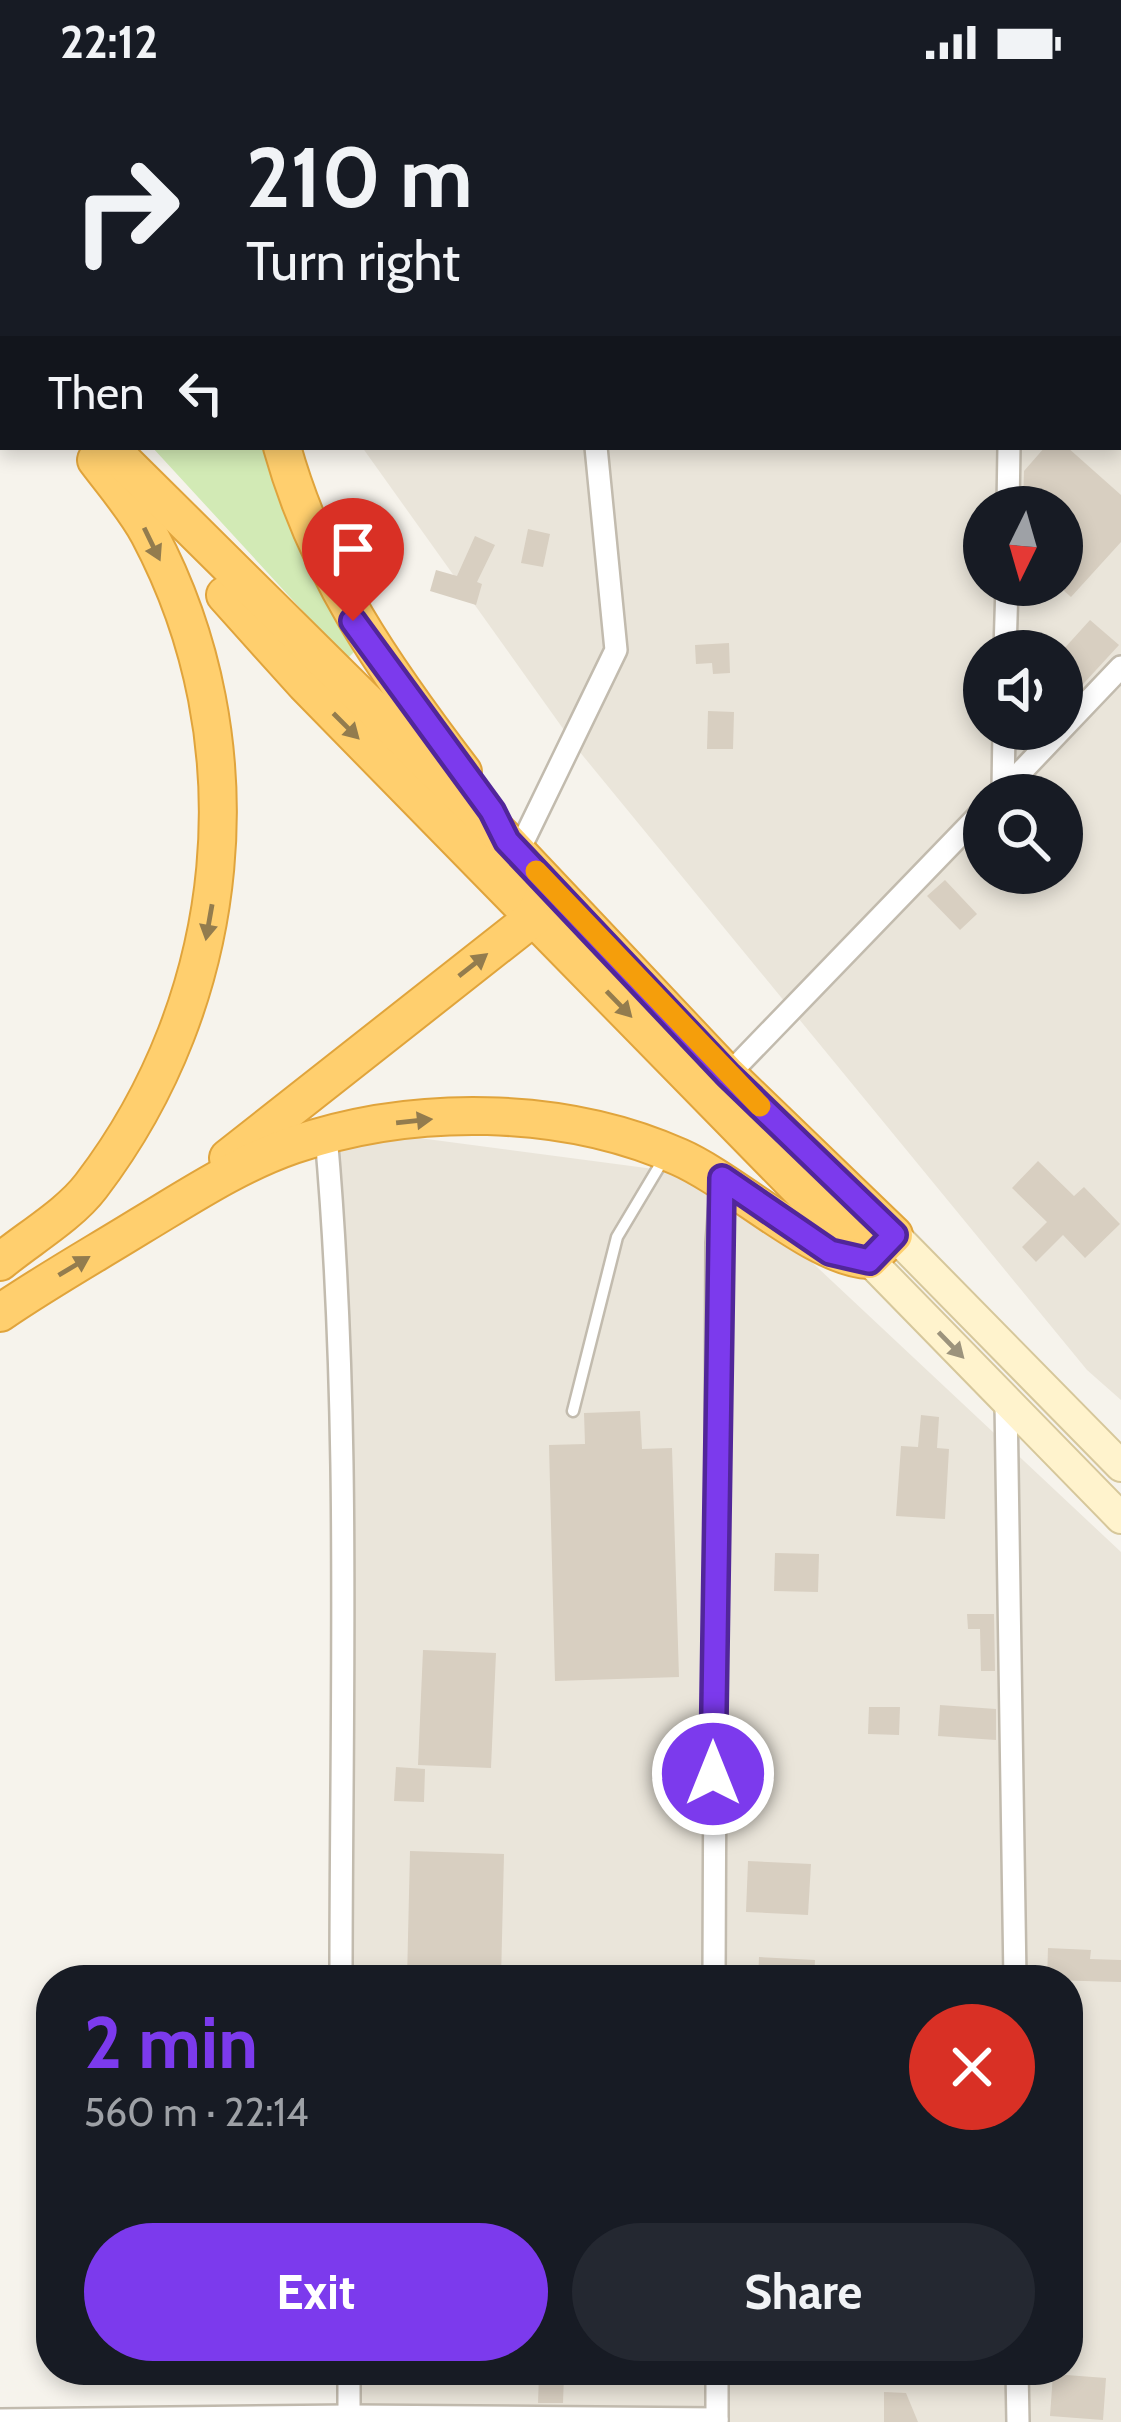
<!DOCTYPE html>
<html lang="en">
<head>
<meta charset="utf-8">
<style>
	:root { --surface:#171b24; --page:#242831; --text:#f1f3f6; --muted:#9ea1a6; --accent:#7c3aed }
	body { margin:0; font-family:Cabin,sans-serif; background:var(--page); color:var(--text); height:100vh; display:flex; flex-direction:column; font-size:45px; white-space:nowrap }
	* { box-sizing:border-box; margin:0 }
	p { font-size:39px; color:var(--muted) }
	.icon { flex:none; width:66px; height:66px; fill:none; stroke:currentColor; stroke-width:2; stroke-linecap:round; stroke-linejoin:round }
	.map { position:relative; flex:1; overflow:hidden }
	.panel { position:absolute; left:36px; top:1881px; width:1047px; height:420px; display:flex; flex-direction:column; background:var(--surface); border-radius:48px; box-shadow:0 6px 18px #0003 }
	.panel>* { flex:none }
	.banner { position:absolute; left:0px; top:0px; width:1122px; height:366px; box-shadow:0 6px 18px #0003; background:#171b24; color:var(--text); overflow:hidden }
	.needle { width:78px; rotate:185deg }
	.controls { position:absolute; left:963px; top:402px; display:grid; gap:24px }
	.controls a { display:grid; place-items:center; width:120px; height:120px; border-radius:50%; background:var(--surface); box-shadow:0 6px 18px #0003; font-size:60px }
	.pin { position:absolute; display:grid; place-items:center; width:102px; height:102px; color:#fff; margin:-123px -51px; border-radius:50% 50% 50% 0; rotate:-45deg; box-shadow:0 0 12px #0007 }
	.pin .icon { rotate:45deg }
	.me { position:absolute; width:132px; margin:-66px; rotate:0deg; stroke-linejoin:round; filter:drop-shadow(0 0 9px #0008) }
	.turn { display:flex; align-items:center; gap:42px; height:252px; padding:0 48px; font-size:54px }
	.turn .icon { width:156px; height:156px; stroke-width:2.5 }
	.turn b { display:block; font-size:84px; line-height:102px }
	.then { display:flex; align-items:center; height:114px; padding:0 48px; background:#0003; gap:24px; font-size:45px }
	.round { display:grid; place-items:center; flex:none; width:126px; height:126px; border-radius:63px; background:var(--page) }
	.headline { display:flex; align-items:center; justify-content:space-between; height:204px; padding:0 48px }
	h1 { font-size:72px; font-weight:800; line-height:90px; color:var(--accent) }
	.button { display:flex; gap:24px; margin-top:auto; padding:24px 48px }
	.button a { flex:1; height:138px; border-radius:72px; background:var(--accent); color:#fff; font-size:48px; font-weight:800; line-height:138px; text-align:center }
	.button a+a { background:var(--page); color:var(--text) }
	.status { display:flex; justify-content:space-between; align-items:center; height:84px; padding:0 60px; background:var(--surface); direction:ltr }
	.status svg { height:33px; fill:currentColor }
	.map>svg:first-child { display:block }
</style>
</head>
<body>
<div class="status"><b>22:12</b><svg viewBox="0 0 49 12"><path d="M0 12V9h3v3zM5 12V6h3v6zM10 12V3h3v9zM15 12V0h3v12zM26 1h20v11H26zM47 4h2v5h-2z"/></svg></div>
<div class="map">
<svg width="1121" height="2338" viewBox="0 0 1121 2338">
	<rect width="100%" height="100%" fill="#f6f3ec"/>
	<g fill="#eae5da" fill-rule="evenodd">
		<path d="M395,0H1121V1316L1087,1286L579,667L362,363H1119V3ZM984,423H1062V501H984ZM984,567H1062V645H984ZM984,711H1062V789H984Z"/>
		<polygon points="336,1043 722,1094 1121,1468 1121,2338 350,2338 349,2286 1068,2286 1068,1896 345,1896"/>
	</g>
	<polygon fill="#d2eab5" points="152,363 268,363 296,457 355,567 347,575"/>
	<g fill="#d8cfc1">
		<polygon points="1045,363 1067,363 1121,411 1121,458 1071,513 1062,505 1062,423 1023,423 1024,387"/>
		<polygon points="528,445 550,450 543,483 521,479"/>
		<polygon points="475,452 495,461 477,498 482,500 476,521 430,507 436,486 457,492"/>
		<polygon points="1090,536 1119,561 1062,623 1062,567"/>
		<polygon points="729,559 730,589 713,590 712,579 696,580 695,561"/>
		<polygon points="708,627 734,628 733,665 707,665"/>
		<polygon points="945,796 977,830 960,846 927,812"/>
		<polygon points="1038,1077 1074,1112 1084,1103 1120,1140 1085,1174 1063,1151 1036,1178 1022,1163 1047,1138 1012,1104"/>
		<polygon points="640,1327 642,1365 672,1364 679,1593 555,1597 549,1361 585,1360 584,1329"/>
		<polygon points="921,1331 939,1333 937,1364 949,1365 945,1435 896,1432 901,1362 918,1363"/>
		<polygon points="775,1469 819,1470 818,1508 774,1507"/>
		<polygon points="967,1530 994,1530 995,1587 981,1587 980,1545 968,1545"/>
		<polygon points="423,1566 496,1569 491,1684 418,1681"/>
		<polygon points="940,1621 996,1625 996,1656 938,1652"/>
		<polygon points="869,1623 900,1623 899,1651 868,1650"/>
		<polygon points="396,1683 425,1685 424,1718 394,1717"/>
		<polygon points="410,1767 504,1770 501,1896 407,1896"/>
		<polygon points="748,1777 811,1780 808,1831 746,1828"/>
		<polygon points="1048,1864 1091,1866 1090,1875 1121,1876 1121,1898 1047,1896"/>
		<polygon points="759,1873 815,1876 814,1896 758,1896"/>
		<polygon points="539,2290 564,2291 563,2319 538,2319"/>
		<polygon points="1053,2290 1106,2294 1103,2336 1050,2332"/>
		<polygon points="884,2308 906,2309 918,2338 884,2338"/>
	</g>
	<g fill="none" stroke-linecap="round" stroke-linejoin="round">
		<defs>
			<polyline id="service" points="573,1327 617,1153 663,1076"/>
			<g id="minor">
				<polyline points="1086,0 1089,3"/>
				<polyline points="596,3 597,0"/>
				<polyline points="987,3 1027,0"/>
				<polyline points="1119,28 1121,29"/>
				<polyline points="1008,423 1009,363"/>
				<polyline points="1005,567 1007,501"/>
				<polyline points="1003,707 1004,645"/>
				<polyline points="999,711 1121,583"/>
				<polyline points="518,768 616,566 596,363"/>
				<polyline points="728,991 984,726"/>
				<path d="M326,1051C351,1332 341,1614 341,1896"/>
				<polyline points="1006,1318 1015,1896"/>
				<polyline points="714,1896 717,1159 722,1094"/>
				<polyline points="349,2286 349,2338"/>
				<polyline points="717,2286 717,2338"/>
				<polyline points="1017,2286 1018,2338"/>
				<polyline points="0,2336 350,2332 717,2335"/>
			</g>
			<g id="secondary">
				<polyline points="894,1151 1121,1382"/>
				<polyline points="869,1176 1121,1434"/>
			</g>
			<g id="motorway">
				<polyline points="56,3 59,0"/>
				<polyline points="275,3 275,0"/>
				<polyline points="0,5 5,0"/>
				<polyline points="0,57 3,54"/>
				<polyline points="0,251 3,254"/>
				<path d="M282,363C317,489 385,586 463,688"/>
				<polyline points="225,511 305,600 867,1174"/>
				<polyline points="228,1074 534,833 544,812"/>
				<path d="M0,1178C29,1154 69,1131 91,1102C234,915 260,659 149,450C135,424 114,400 96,376"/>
				<path d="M0,1229C45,1198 93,1171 140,1142C190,1112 238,1080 293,1061C413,1020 563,1021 679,1073C734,1097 817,1175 869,1176L894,1151L728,991L507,757L109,363"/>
			</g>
		</defs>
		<use href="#service" stroke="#c2bbae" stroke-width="15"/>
		<use href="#minor" stroke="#c2bbae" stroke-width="26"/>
		<use href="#secondary" stroke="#d6c79b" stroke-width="34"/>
		<use href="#motorway" stroke="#e0a43c" stroke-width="40"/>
		<use href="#service" stroke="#fff" stroke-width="10"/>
		<use href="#minor" stroke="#fff" stroke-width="21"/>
		<use href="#secondary" stroke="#fff3cd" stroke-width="30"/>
		<use href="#motorway" stroke="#ffcf6e" stroke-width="36"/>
	</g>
	<defs><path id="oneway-solid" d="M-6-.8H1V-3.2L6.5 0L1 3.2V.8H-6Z" transform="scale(3)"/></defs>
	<g fill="#937c4e">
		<use href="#oneway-solid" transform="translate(152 460) rotate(64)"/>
		<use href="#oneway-solid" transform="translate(346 642) rotate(45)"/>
		<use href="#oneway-solid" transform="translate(209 838) rotate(100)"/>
		<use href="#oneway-solid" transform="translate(473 881) rotate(-38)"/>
		<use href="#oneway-solid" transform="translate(619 920) rotate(46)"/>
		<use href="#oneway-solid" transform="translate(414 1037) rotate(-6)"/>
		<use href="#oneway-solid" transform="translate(74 1182) rotate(-31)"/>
	</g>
	<use fill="#9c937c" href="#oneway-solid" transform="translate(951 1261) rotate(46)"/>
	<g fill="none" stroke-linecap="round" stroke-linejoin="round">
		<defs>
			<polyline id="route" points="353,537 492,727 507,757 728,991 894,1151 869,1177 830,1168 722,1094 713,1690"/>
		</defs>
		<use href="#route" stroke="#51269a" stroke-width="30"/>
		<use href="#route" stroke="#7c3aed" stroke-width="21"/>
		<polyline stroke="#f59e0b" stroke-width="21" points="536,787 760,1022"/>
	</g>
</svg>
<div class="controls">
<a><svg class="needle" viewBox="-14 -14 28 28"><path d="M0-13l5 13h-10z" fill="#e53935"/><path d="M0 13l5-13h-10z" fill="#9ea1a6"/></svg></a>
<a><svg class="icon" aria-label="sound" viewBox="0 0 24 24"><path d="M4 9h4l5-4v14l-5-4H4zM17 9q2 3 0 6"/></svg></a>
<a><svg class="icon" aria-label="search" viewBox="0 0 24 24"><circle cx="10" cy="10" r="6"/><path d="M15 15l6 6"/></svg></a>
</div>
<div class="pin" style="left:353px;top:537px;background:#d93025"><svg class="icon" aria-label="arrive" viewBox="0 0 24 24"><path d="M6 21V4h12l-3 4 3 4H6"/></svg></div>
<svg class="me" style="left:713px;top:1690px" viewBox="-20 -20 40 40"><circle r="17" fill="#7c3aed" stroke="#fff" stroke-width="3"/><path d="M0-11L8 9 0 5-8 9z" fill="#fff"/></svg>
<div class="banner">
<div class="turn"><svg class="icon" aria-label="right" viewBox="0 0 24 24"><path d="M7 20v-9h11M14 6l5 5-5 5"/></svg><div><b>210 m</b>Turn right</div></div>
<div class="then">Then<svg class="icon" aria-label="left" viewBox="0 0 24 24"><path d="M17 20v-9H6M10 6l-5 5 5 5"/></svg></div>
</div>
<section class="panel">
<div class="headline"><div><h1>2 min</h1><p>560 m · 22:14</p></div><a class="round" style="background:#d93025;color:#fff"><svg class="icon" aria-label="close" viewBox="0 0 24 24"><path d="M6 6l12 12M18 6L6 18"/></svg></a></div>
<div class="button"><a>Exit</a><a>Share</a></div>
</section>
</div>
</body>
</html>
